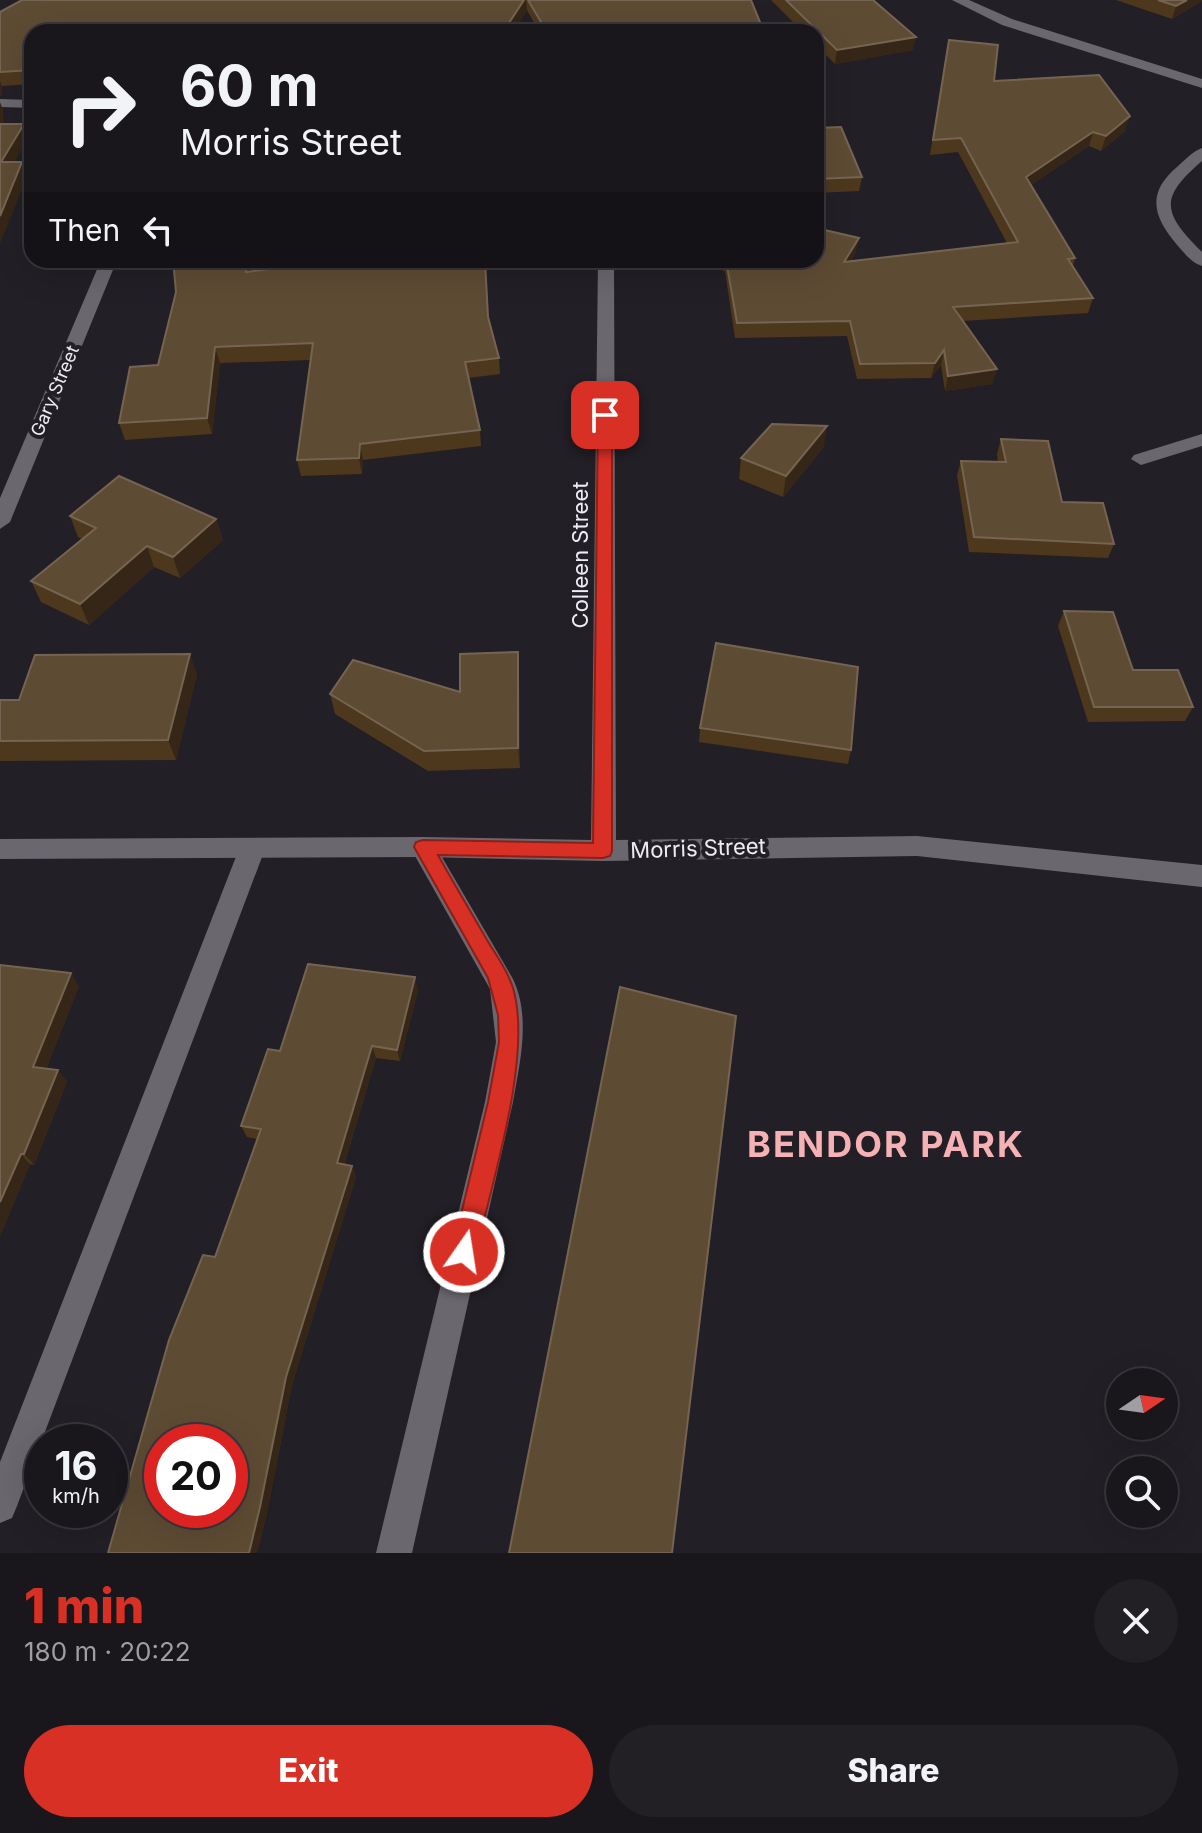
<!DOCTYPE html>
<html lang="en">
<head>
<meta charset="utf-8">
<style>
	:root { --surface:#1a171c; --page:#232025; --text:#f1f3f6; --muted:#9f9fa3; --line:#38363b; --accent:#d93025 }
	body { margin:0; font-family:Inter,sans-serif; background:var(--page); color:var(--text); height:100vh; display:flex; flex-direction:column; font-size:30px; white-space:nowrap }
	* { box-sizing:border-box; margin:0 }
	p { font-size:26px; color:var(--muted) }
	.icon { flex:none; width:44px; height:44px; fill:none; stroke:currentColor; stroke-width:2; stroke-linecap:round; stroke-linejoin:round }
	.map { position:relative; height:1553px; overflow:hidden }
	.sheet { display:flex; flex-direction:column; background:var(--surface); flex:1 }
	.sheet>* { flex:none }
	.top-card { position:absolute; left:24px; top:24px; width:800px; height:244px; border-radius:24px; box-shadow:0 8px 32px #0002,0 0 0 2px var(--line); background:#1a171c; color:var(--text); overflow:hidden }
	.needle { width:52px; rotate:77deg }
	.buttons { position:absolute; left:1106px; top:1368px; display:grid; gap:16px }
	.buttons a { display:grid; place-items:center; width:72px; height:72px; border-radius:50%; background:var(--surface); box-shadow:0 8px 32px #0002,0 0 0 2px var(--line); font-size:40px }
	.speed { position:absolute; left:24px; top:1424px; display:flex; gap:16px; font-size:40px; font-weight:700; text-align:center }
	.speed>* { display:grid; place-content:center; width:104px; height:104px; border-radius:50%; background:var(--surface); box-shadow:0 8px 32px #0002,0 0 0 2px var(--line); line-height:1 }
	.speed small { font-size:20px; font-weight:400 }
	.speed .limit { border:12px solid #d22; background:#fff; color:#111 }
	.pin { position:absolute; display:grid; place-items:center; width:68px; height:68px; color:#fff; margin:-34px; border-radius:16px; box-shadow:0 4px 12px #0006 }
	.me { position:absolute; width:88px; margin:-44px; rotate:13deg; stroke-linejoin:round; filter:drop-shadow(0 0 6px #0008) }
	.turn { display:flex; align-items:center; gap:28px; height:168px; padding:0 24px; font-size:36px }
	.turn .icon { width:104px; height:104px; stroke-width:2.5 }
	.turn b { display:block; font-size:56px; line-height:68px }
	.then { display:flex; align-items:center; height:76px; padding:0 24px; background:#0003; gap:16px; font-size:30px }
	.round { display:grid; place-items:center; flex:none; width:84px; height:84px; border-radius:42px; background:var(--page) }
	.head { display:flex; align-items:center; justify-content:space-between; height:136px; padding:0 24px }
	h1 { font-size:48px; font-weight:800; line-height:60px; color:var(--accent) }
	.action { display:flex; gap:16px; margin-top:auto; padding:16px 24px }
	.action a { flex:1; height:92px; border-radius:48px; background:var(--accent); color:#fff; font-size:32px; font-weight:800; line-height:92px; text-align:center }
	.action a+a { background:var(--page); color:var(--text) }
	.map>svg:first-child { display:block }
</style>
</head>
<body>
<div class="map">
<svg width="1202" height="1553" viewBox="0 0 1202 1553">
	<rect width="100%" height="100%" fill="#221f26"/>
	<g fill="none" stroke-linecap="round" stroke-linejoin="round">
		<g fill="#6a676f" fill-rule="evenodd">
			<polygon points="1202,434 1202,446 1141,465 1131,459 1134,455"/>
			<path d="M423,837L432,840L513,979C531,1017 520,1062 513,1102L412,1553H376L485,1102L496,1042L490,989L410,847L414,840Z"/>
			<polygon points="252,839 261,842 265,849 17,1506 12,1518 0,1523 0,1462 239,849 243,842"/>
		</g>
		<g fill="#6a676f" fill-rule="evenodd">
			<polygon points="0,99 32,100 32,108 0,107"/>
			<path d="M1202,148V161C1159,198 1162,212 1202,252V266C1192,263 1185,254 1178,246C1154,218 1145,194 1177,167C1185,160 1193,151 1202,148Z"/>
			<polygon points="101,260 117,260 10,522 0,529 0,498"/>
			<polygon points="598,260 614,260 616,840 917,836 1202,865 1202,887 917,856 603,861 423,857 0,859 0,839 423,837 591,840"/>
		</g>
		<polygon fill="#6a676f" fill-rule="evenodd" points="952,0 969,0 1012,19 1202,79 1202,88 1002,25"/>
	</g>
	<g fill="#4d381d">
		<polygon points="22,0 751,0 764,32 539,32 527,10 513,32 32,32 32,84 2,86 2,96 0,96 0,12"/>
		<polygon points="771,0 873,0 913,50 835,64 816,45 816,32 803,32"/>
		<polygon points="1116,0 1202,0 1202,1 1172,19"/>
		<polygon points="946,54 994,81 1125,131 1101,151 1089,146 1031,185 1075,258 1073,266 1093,298 1088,313 963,321 997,369 992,384 945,391 941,365 931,378 857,379 847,336 735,338 725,271 696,264 696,260 816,260 856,252 851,261 1007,243 958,152 930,155"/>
		<polygon points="816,128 862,177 859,191 816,193"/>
		<polygon points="173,260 252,260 251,271 489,318 499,358 500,374 468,378 480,430 481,446 363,460 362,474 301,476 297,460 311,360 220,363 212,434 125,440 119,423 158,365 176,292"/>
		<polygon points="1001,439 1062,502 1114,544 1108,558 969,552 957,475 961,461 998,462 997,454"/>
		<polygon points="824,447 783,497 739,479 741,458"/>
		<polygon points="70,516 216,519 223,540 180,578 154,567 89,625 41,602 31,581 82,539 78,537"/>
		<polygon points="1064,611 1133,670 1193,707 1185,721 1088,722 1058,626"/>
		<polygon points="519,672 520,768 428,771 335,714 330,694 460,692"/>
		<polygon points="197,674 176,760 0,761 0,700 19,700"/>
		<polygon points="700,728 851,750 848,764 699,742"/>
		<polygon points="0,965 79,986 46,1069 58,1070 67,1082 34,1165 30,1164 0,1236"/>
		<polygon points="418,990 400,1061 376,1058 344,1165 352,1166 356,1177 292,1385 267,1513 257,1553 108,1553 257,1139 247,1137 241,1126 280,1051"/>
	</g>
	<g fill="#352617">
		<polygon points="524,0 526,0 527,10 513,32 503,32"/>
		<polygon points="1187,0 1202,0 1202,1 1172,19 1176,6"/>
		<polygon points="916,37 913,50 835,64 837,50"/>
		<polygon points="0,81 2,86 2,96 0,96"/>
		<polygon points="0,102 3,110 4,138 0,127"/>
		<polygon points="1130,116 1125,131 1101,151 1106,136"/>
		<polygon points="24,124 29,138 6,176 1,162"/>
		<polygon points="1093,132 1089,146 1023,191 1026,177"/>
		<polygon points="22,162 27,177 0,244 0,216"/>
		<polygon points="859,238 856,252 842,276 844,262"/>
		<polygon points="247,260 252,260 249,288 246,272"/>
		<polygon points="215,347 220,363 212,434 207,418"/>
		<polygon points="944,350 941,365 931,378 935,363"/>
		<polygon points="997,369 992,384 945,391 948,376"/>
		<polygon points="827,426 824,447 783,497 786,476"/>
		<polygon points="360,444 363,460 362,474 359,458"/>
		<polygon points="216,519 223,540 180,578 173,557"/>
		<polygon points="147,546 154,567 89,625 80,604"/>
		<polygon points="518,652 519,672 520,768 518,748"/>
		<polygon points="190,654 197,674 176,760 168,740"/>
		<polygon points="71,973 79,986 42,1079 33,1067"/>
		<polygon points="415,977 418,990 400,1061 397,1050"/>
		<polygon points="372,1046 376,1058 341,1174 337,1163"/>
		<polygon points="58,1070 67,1082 34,1165 24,1154"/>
		<polygon points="21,1154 30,1164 0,1236 0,1202"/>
		<polygon points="352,1166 356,1177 292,1385 267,1513 257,1553 249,1553 286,1377"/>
	</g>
	<g fill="#5e4b34" stroke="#756451" stroke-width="2" fill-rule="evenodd">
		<polygon points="22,0 524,0 503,32 32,32 32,70 0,72 0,12"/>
		<polygon points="528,0 751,0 764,32 547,32"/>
		<polygon points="786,0 873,0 916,37 837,50"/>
		<polygon points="1158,0 1187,0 1176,6"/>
		<polygon points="949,40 998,45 994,81 1099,75 1130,116 1106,136 1093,132 1026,177 1075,258 1068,259 1093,298 953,307 997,369 948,376 944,350 935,363 860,364 850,321 737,323 726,260 816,260 816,228 859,238 844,262 1018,242 961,138 933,140"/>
		<polygon points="0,124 24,124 1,162 22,162 0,216"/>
		<polygon points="841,127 862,177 816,179 816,128"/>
		<polygon points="173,260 247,260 246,272 340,260 485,260 488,317 499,358 465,362 480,430 360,444 359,458 297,460 313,343 215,347 207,418 119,423 130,367 158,365 176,292"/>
		<polygon points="772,424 827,426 786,476 741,458"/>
		<polygon points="1001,439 1048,441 1062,502 1103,503 1114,544 974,537 961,461 1006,462"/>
		<polygon points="119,476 216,519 173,557 147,546 80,604 31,581 96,528 70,516"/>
		<polygon points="1064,611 1113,612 1133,670 1178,670 1193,707 1094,707"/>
		<polygon points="716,643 858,667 851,750 700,728"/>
		<polygon points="518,652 518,748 424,751 330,694 353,660 460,692 460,654"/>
		<polygon points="190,654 168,740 0,741 0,700 19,700 35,655"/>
		<path d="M308,964L415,977L397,1050L372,1046L337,1163L352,1166L286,1377L260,1507L249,1553H108L169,1340L203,1255L215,1257L261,1129L241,1126L268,1049L280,1051ZM162,1442H230V1510H162Z"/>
		<polygon points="0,965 71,973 33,1067 58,1070 24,1154 21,1154 0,1202"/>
		<polygon points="620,987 736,1016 672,1553 509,1553"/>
	</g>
	<path fill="#d93025" stroke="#8d1f18" stroke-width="2" d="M605,411L612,415V851L610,856L603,858L438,855C454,884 471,912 487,940C496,955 508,971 513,988C533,1055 492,1182 476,1252L472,1260L464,1264L456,1260L452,1252L488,1102L499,1042L498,1015L488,978L414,847L416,842L423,840L593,843L598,415Z"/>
	<g text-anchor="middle" stroke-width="8" stroke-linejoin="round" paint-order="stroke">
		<g font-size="18" fill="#eeecf1" stroke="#221f26">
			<text transform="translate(55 391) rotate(-67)" y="6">Gary Street</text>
		</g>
		<g font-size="22" fill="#eeecf1" stroke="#221f26">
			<text transform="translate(580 555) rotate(-90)" y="8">Colleen Street</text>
			<text transform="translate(698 848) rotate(-2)" y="8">Morris Street</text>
		</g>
		<g font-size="36" font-weight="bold" letter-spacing="2" fill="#f5b1b3" stroke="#221f26">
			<text x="886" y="1157">BENDOR PARK</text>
		</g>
	</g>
</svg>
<div class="buttons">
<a><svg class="needle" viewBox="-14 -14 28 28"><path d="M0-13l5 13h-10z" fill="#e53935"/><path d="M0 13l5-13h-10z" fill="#9f9fa3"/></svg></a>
<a><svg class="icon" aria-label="search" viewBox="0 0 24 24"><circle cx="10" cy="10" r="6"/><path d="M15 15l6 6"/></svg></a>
</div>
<div class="speed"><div>16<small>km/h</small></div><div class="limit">20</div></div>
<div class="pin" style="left:605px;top:415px;background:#d93025"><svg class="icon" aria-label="arrive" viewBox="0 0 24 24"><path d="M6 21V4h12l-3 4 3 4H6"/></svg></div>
<svg class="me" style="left:464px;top:1252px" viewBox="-20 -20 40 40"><circle r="17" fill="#d93025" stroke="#fff" stroke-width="3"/><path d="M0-11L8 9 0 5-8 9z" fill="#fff"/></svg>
<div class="top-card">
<div class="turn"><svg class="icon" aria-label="right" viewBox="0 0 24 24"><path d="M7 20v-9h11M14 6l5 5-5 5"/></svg><div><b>60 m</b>Morris Street</div></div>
<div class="then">Then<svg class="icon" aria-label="left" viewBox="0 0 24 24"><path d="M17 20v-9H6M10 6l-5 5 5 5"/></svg></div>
</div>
</div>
<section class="sheet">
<div class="head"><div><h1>1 min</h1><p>180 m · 20:22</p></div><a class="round"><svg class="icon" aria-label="close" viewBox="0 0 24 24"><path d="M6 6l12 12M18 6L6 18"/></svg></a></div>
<div class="action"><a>Exit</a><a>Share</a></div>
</section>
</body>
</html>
